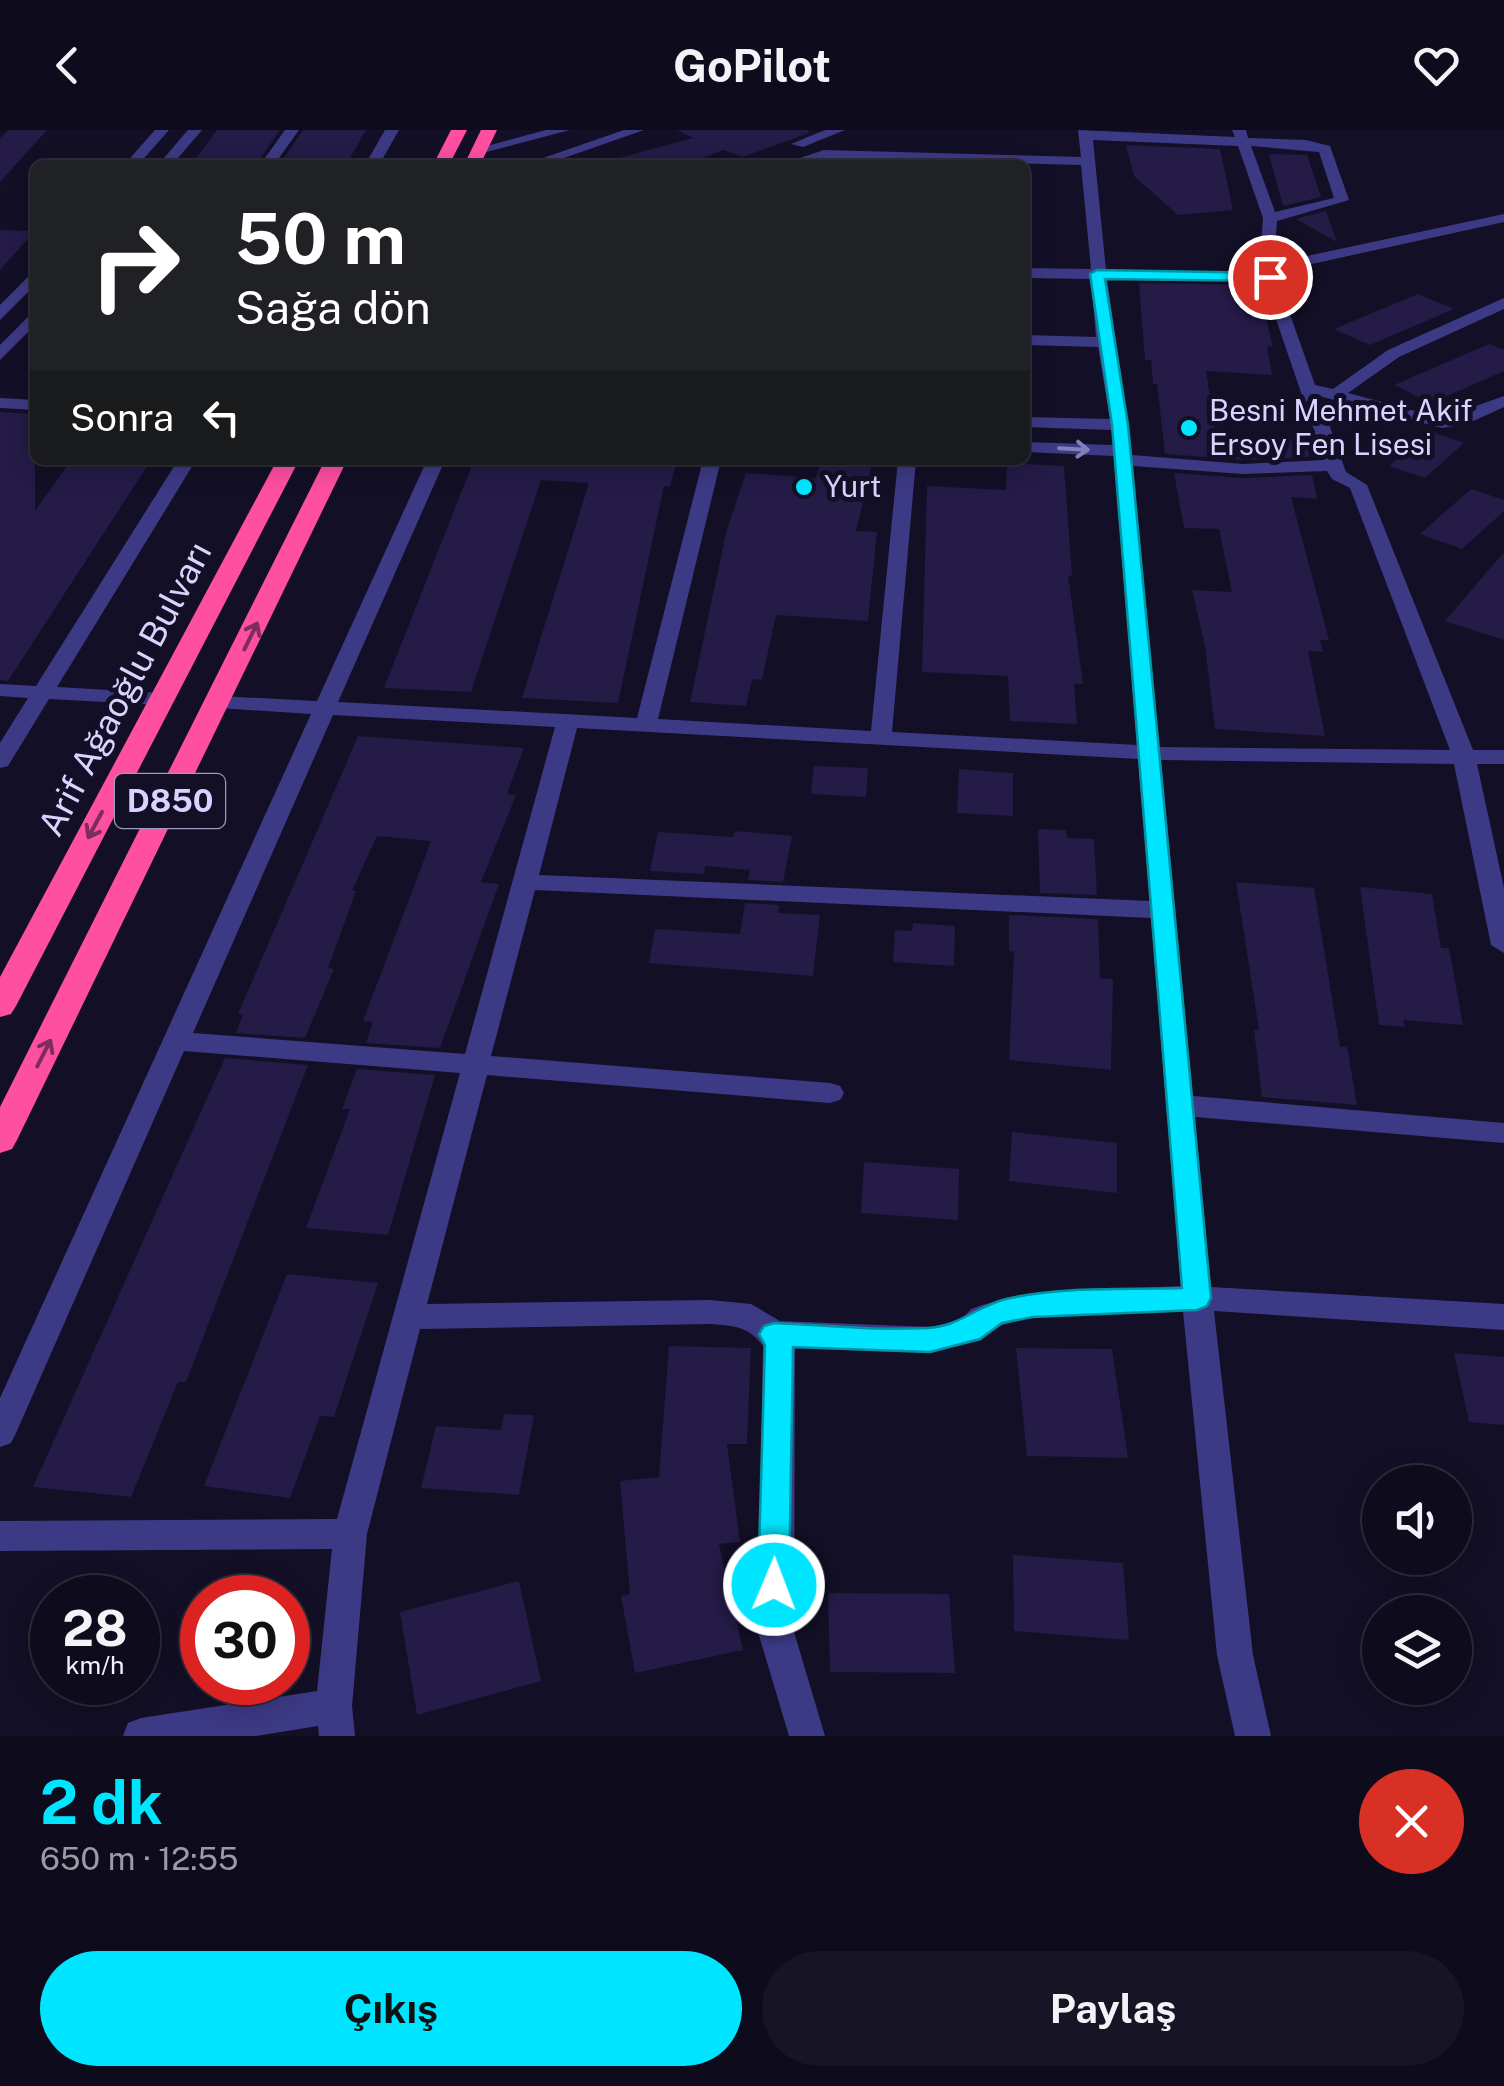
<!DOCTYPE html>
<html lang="tr">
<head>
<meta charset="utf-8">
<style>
	:root { --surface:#0e0b1c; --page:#171425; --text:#f1f3f6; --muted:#9b9ba3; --line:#2e2b3b; --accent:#00e5ff }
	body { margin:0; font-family:"Public Sans",sans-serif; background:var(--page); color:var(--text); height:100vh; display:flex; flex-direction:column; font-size:38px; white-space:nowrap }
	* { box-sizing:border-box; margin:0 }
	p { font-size:32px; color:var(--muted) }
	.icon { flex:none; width:55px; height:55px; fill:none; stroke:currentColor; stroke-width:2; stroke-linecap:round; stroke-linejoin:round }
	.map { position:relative; height:1606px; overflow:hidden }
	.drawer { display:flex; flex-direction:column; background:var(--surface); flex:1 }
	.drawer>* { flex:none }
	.hud { position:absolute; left:30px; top:30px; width:1000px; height:305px; border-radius:15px; box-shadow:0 5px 25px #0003,0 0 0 2px var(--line); background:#202124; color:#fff; overflow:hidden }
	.tools { position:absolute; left:1362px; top:1335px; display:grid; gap:20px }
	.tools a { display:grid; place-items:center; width:110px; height:110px; border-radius:50%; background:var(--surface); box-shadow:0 5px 25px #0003,0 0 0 2px var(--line); font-size:50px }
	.speed { position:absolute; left:30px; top:1445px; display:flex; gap:20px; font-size:50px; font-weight:700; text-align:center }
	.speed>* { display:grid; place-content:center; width:130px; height:130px; border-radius:50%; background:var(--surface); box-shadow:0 5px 25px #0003,0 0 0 2px var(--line); line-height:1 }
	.speed small { font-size:25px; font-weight:400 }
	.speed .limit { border:15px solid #d22; background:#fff; color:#111 }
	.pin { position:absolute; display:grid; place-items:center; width:85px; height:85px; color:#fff; margin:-42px; border:5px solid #fff; border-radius:50%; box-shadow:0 2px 10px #0007 }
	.me { position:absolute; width:110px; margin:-55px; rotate:1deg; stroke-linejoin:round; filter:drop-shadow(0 0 8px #0008) }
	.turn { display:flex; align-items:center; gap:35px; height:210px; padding:0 40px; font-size:45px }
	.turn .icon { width:130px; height:130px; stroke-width:2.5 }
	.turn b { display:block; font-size:70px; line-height:85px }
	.then { display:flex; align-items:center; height:95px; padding:0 40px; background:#0003; gap:20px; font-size:38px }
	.round { display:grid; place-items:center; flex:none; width:105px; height:105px; border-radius:52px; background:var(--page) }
	.head { display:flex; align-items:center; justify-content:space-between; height:170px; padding:0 40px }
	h1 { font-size:60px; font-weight:700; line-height:75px; color:var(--accent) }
	.cta { display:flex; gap:20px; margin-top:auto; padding:20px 40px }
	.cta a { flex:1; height:115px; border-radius:60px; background:var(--accent); color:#111; font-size:40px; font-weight:700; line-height:115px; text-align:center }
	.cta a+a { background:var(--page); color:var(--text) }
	header { display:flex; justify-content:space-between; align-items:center; height:130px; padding:0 40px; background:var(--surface); font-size:45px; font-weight:700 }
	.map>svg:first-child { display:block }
</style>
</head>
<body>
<header><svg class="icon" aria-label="back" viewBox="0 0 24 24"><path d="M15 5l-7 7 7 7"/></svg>GoPilot<svg class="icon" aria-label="heart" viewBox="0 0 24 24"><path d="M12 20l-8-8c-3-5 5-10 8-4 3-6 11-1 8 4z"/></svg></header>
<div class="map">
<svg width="1504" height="1606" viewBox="0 0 1504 1606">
	<rect width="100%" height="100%" fill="#130f26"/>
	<g fill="#241b47">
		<polygon points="8,0 47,0 0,52 0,8"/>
		<polygon points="217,0 280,0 256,35 191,35"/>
		<polygon points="303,0 366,0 346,35 279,35"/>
		<polygon points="677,0 808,0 809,3 743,27 723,20 684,35 623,35 622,27 693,8"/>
		<polygon points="1126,15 1220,19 1233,80 1178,85 1134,46"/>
		<polygon points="1269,24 1307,25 1321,67 1283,76"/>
		<polygon points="1326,81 1337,112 1296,89"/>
		<polygon points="0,100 35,101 0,140"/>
		<polygon points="1139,153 1258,155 1273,217 1267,216 1272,245 1206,241 1216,304 1306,309 1309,327 1243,330 1165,324 1157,254 1153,254 1151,230 1145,230"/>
		<polygon points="1418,164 1454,179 1370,215 1334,199"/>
		<polygon points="1489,214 1504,220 1504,241 1431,273 1394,255"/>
		<polygon points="0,282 35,284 35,381 71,330 151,330 8,551 0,550"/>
		<polygon points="1429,301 1464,313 1425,348 1389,336"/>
		<polygon points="474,330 677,330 670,357 664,356 618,573 522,568 589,353 541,350 471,562 384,558"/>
		<polygon points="822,330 873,330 856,401 877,402 868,491 776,485 762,550 752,549 746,576 690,572 726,403 746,343 816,348"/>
		<polygon points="1007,333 1064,336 1072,446 1068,445 1083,554 1074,554 1077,594 1010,591 1008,546 922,542 927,356 1006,360"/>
		<polygon points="1174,343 1243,348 1312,345 1317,369 1291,367 1329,510 1320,510 1323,522 1308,521 1325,606 1215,599 1205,516 1192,460 1232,462 1219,399 1184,398"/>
		<polygon points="1471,359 1504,370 1504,381 1462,419 1420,404"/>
		<polygon points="1504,422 1504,510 1445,491"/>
		<polygon points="358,606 524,618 507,664 516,665 481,752 499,754 440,918 366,913 373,892 363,891 431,711 377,706 352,761 356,761 328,838 334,839 305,908 236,903 243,885 238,884"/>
		<polygon points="814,636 868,638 866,667 811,664"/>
		<polygon points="959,639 1013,643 1013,686 957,683"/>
		<polygon points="1038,699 1066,700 1067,708 1094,709 1097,765 1040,763"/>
		<polygon points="735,701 792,706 783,752 748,750 750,740 705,736 704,744 650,741 658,702 733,707"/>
		<polygon points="1236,752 1314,758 1340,917 1347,916 1357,975 1262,967 1254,900 1259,900"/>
		<polygon points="1360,757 1432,764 1441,818 1449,818 1463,895 1403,890 1405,897 1379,895"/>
		<polygon points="745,773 779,775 778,783 820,785 813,846 649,833 655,799 740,804"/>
		<polygon points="1009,785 1098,789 1100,848 1113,849 1111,940 1009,930 1014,822 1009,821"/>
		<polygon points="913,793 955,796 954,836 893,832 895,800 912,801"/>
		<polygon points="225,928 308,935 186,1252 178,1252 131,1367 33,1357"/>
		<polygon points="357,939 435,945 388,1105 306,1098 350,979 342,979"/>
		<polygon points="1012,1002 1117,1013 1117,1063 1009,1051"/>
		<polygon points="864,1032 959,1039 958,1090 861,1083"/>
		<polygon points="287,1144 378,1153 334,1287 320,1286 290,1368 204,1356"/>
		<polygon points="669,1216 751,1218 747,1314 727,1314 740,1412 719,1414 743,1520 635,1543 621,1466 630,1464 620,1351 659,1347"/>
		<polygon points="1016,1218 1112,1219 1128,1328 1027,1326"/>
		<polygon points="1454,1223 1504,1227 1504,1295 1469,1292"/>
		<polygon points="504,1284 534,1285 519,1365 421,1358 436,1296 501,1300"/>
		<polygon points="1013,1425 1123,1433 1129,1510 1014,1501"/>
		<polygon points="519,1451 541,1551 417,1585 400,1482"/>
		<polygon points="828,1463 949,1464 955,1543 830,1542"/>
	</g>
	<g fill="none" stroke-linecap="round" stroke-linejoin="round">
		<g fill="#3d3a85" fill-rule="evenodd">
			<polygon points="155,0 169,0 138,35 124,35"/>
			<polygon points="188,0 202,0 172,35 158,35"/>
			<polygon points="285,0 299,0 274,35 260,35"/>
			<polygon points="385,0 399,0 379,35 365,35"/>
			<polygon points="546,0 570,0 479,24 472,20"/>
			<polygon points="624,0 644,0 544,35 523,35"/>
			<polygon points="825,0 845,0 803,17 791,14"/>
			<path d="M1078,0L1235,7L1232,0H1246L1248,8L1306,10L1330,16L1349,70L1277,91L1274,133L1504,84V92L1275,142L1315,255L1333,259L1388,220L1504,168V179L1399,227L1348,263L1442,288L1504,266V277L1467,294L1442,298L1319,266L1346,342L1367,355L1473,620H1504V634H1477L1504,758V823L1491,815L1454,634L1161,630L1193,966L1504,993V1013L1195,987L1211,1157L1504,1174V1200L1214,1181L1253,1525L1271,1606H1235L1217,1525L1183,1181L1032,1187L992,1198L981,1210L930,1223L795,1218L794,1502L825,1606H789L758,1502L763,1216C749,1196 734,1196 710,1194L420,1199L367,1404L352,1576L355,1606H319L318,1596L256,1606H123L128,1593L141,1588L317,1561L332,1419L0,1421V1391L337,1389L460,943L184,921L16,1303L11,1313L0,1317V1268L311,584L219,578L208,572L219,566L317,571L427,330H445L338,572L637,588L703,330H721L658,589L871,601L898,330H916L892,602L1137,615L1114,326L1025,322V312L1113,315L1112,300L1025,297V287L1110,289L1098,217L1025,215V205L1096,207L1091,149L1025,148V138L1091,139L1081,35L825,28L801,35H779L824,20L1081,27ZM1093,10L1238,16L1263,88L1259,142L1106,140ZM1251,16L1319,22L1334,68L1275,82ZM1107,149L1263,151L1324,330L1243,334L1132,325ZM1133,336L1243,344L1327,341L1332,349L1350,358L1450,620L1159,617ZM333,585L555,597L465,924L193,903ZM577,598L1138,629L1150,771L539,745ZM535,760L1151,788L1181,1156L1032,1163L982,1175L971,1179L961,1190L930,1197L780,1191L751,1174L710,1170L427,1174L487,945L830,973L840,970L844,963L840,956L830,953L491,926Z"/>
			<polygon points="35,140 35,155 0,190 0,175"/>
			<polygon points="35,180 35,195 0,230 0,215"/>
			<polygon points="0,268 35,270 35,280 0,278"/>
			<polygon points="178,330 196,330 57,557 161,563 172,569 161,575 49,569 8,636 0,638 0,613 28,568 0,566 0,554 36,556"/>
		</g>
		<g fill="#ff4fa3" fill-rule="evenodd">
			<polygon points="451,0 467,0 449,35 433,35"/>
			<polygon points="481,0 497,0 480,35 464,35"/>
			<polygon points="277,330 299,330 16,876 11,884 0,887 0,847"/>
			<polygon points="325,330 347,330 17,1010 12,1019 0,1023 0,977"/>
		</g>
	</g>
	<defs><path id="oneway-shaft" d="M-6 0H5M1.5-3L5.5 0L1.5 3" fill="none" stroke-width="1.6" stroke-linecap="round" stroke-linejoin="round" transform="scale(2.5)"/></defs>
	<use stroke="#837fbc" href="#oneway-shaft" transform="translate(1074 319) rotate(3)"/>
	<g stroke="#7d2c5e">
		<use href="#oneway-shaft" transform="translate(251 506) rotate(-64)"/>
		<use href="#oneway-shaft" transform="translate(95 695) rotate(118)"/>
		<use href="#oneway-shaft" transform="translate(44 923) rotate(-63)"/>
	</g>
	<path fill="#00e5ff" stroke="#0095a6" stroke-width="2.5" d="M1097,140L1270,143L1277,147L1270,151L1105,149L1128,295L1211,1168L1207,1176L1197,1180L1032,1187L1002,1193L980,1209L930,1222L793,1217L789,1455L785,1465L774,1469L762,1465L758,1455L765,1215L759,1204L764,1196L774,1193C824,1195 877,1201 928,1198C958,1197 977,1176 1006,1169C1062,1156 1124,1160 1182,1158L1112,295L1090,144Z"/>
	<g fill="#00e5ff" stroke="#130f26" stroke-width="4">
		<circle cx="1189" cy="298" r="10"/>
		<circle cx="804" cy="357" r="10"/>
	</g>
	<g text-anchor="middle" stroke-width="10" stroke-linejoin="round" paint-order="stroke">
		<g font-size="30" fill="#d9d4ff" stroke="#130f26" text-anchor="start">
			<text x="1209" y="291">Besni Mehmet Akif<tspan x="1209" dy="34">Ersoy Fen Lisesi</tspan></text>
			<text x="824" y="367">Yurt</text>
		</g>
		<rect fill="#130f26" stroke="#9e99be" stroke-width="2.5" x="115" y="644" width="110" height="54" rx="8"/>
		<g font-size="32" font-weight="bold" fill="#d9d4ff">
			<text x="170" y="682">D850</text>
		</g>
		<g font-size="35" fill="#d9d4ff" stroke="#130f26">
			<text transform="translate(125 559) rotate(-62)" y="12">Arif Ağaoğlu Bulvarı</text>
		</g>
	</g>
</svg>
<div class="tools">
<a><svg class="icon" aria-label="sound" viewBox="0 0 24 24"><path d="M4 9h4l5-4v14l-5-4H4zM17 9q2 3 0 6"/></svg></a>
<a><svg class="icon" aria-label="layers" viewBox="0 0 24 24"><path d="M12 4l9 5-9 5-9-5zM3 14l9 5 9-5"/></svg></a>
</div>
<div class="speed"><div>28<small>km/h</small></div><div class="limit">30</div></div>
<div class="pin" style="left:1270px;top:147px;background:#d93025"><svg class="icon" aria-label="arrive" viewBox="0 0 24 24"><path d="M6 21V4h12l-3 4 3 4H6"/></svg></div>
<svg class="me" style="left:774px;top:1455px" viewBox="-20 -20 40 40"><circle r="17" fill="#00e5ff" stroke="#fff" stroke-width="3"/><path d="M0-11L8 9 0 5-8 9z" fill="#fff"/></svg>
<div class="hud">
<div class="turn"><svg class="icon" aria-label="right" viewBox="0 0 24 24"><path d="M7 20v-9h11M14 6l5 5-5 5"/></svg><div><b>50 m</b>Sağa dön</div></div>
<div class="then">Sonra<svg class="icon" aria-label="left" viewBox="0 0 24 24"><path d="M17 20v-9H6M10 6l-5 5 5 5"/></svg></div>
</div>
</div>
<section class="drawer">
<div class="head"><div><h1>2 dk</h1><p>650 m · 12:55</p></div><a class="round" style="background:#d93025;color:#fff"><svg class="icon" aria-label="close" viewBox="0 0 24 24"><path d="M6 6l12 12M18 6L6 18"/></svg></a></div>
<div class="cta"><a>Çıkış</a><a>Paylaş</a></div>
</section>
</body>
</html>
